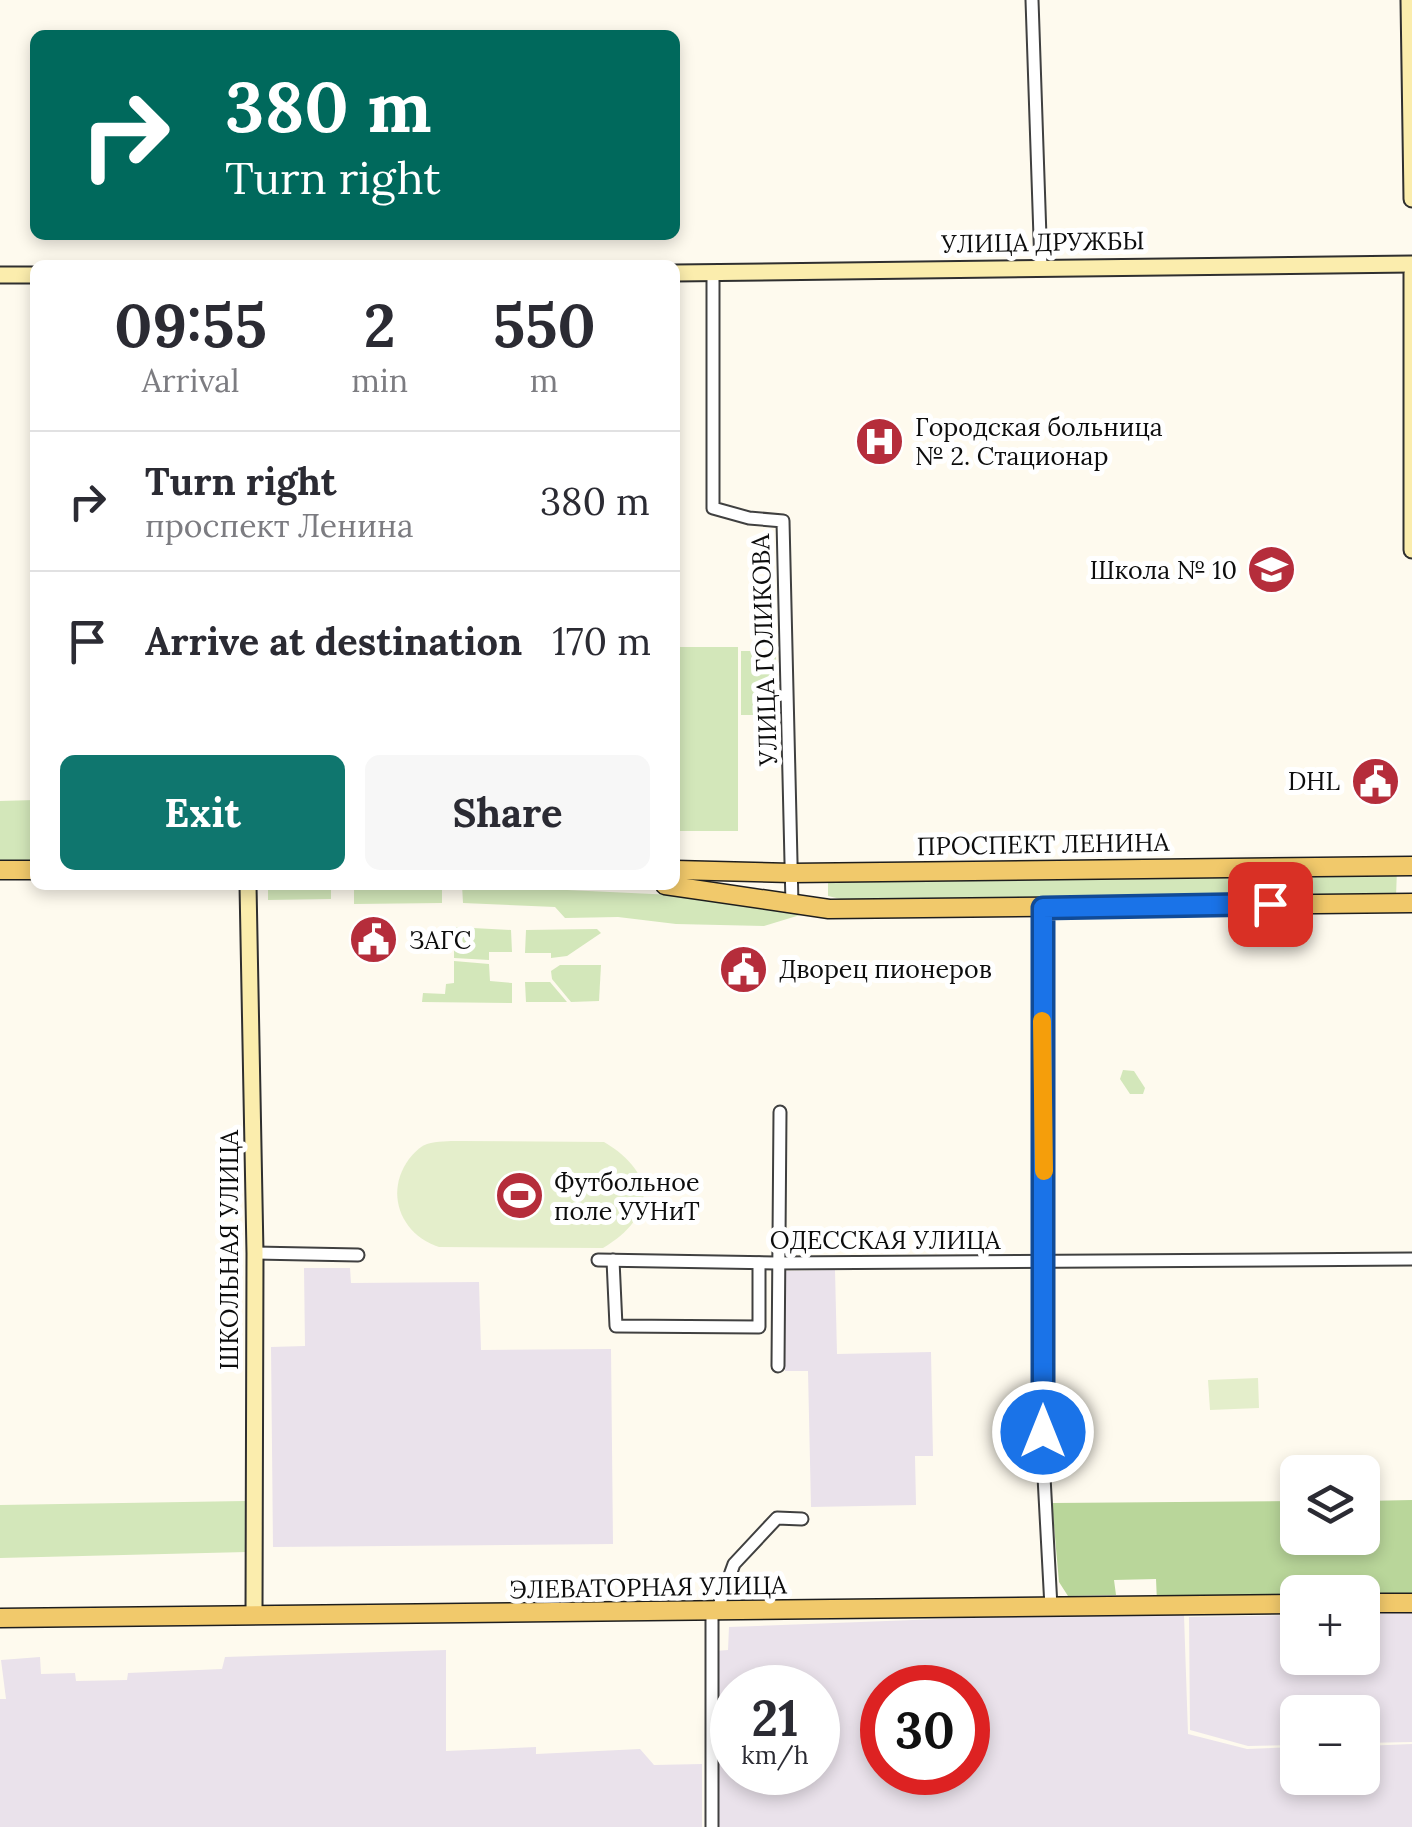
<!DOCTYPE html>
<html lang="en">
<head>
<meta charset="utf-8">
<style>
	:root { --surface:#fff; --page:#f7f7f7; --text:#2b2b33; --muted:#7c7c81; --line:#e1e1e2; --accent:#0f766e }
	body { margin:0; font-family:Lora,serif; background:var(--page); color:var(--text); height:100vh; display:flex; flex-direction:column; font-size:38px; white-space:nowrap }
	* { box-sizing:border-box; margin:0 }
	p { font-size:32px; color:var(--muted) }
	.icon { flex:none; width:55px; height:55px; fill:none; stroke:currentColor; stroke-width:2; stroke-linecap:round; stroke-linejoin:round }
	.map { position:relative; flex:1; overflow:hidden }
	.sheet { position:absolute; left:30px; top:260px; width:650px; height:630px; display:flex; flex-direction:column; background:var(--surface); border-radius:15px; box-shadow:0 5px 15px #0003 }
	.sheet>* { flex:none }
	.guide { position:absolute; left:30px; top:30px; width:650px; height:210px; border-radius:15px; box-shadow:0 5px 15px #0003; background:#00695c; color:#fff; overflow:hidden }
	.fabs { position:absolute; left:1280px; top:1455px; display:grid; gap:20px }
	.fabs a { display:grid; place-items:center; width:100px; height:100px; border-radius:15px; background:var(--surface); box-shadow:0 5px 15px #0003; font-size:50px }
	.speed { position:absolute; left:710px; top:1665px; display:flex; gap:20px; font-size:50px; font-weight:700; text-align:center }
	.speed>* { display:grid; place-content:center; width:130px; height:130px; border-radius:50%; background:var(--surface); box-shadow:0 5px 15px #0003; line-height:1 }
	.speed small { font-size:25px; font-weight:400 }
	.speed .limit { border:15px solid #d22; background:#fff; color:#111 }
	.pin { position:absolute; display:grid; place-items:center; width:85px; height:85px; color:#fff; margin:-42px; border-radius:20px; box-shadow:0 5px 15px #0006 }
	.me { position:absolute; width:110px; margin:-55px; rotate:0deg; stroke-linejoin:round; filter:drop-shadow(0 0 8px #0008) }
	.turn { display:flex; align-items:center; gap:35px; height:210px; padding:0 30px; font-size:45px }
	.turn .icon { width:130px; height:130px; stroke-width:2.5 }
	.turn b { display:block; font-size:70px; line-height:85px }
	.eta { display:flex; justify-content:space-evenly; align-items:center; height:170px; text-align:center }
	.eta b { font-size:60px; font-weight:700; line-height:70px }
	.button { display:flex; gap:20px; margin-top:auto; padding:20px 30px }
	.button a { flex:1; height:115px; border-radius:15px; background:var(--accent); color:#fff; font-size:40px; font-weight:700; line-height:115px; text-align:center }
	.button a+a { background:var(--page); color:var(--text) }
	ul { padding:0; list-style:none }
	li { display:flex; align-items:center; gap:30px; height:140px; padding:0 30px; border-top:2px solid var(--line) }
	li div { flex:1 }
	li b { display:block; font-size:38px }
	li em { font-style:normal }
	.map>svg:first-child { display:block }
</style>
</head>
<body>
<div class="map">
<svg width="1412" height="1827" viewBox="0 0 1412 1827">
	<rect width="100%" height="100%" fill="#fefaee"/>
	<g fill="#eae2eb" fill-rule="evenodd">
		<polygon points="304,1268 350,1268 351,1283 479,1282 481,1350 611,1349 613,1544 273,1547 271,1347 305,1346"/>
		<polygon points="835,1270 837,1354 931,1352 933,1456 915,1456 916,1505 811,1507 808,1371 785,1371 783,1271"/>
		<path d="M1176,1610L1184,1615L1188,1734L1247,1749L1297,1747L1298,1778H1362L1363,1746L1412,1744V1827H718L715,1651L728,1650L729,1627ZM732,1688H818V1772H732ZM882,1688H968V1772H882Z"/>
		<polygon points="1412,1613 1412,1742 1363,1743 1362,1712 1298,1712 1297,1745 1248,1746 1190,1730 1189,1617 1297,1615 1298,1658 1362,1658 1363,1614"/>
		<polygon points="446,1650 446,1751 536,1747 536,1754 640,1749 654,1765 702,1764 702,1827 0,1827 0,1699 6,1699 1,1660 40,1657 41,1674 75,1673 76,1681 127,1680 128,1673 222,1669 225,1657"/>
	</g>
	<g fill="#d3e7ba">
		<rect x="675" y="647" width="63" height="184"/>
		<rect x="741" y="651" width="35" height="64"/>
		<polygon points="35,800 35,865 0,865 0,801"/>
		<polygon points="1397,869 1396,897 845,900 828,896 828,881 841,876"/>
		<polygon points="268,885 331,885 331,899 268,900"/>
		<polygon points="354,885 442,885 442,903 354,904"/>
		<polygon points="462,885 717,897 810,912 764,926 676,924 618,917 565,918 555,907 463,903"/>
		<polygon points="454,927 511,930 512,952 489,952 489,960 454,958"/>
		<polygon points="597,929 601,933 567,956 551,958 551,953 525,953 526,930"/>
		<polygon points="454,961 489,964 490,981 512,983 512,1003 422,1002 423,993 445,994 446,984 454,983"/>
		<polygon points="560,965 601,965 599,1001 571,1002 552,979 551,971"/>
		<polygon points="525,982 550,982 567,1002 526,1002"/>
		<polygon points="1123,1070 1134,1071 1145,1088 1143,1094 1130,1094 1120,1079"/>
		<polygon points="245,1501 247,1552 0,1558 0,1505"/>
	</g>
	<polygon fill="#b9d69a" points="1412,1500 1412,1600 1363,1600 1362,1592 1298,1592 1297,1601 1157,1602 1156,1579 1114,1580 1116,1595 1068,1596 1059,1582 1052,1503 1297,1501 1298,1538 1362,1538 1363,1501"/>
	<g fill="#e4eecb">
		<path d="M459,1141L604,1142C658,1174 656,1216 603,1248L439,1247C401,1235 384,1193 409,1159C414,1153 419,1147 427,1144C437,1141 449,1141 459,1141Z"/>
		<polygon points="1258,1378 1259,1408 1210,1410 1208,1380"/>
	</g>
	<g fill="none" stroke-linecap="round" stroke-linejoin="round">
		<defs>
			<g id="street">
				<polyline points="1032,0 1041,267"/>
				<polyline points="713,272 713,508 749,518 783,521 792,904"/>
				<polyline points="1043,908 1043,1458 1051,1607"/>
				<polyline points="255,1253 358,1255"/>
				<polyline points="598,1260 776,1263 1412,1259"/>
				<polyline points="613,1260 616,1326 759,1327 759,1263"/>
				<polyline points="778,1366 780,1112"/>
				<polyline points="717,1611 734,1564 777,1518 802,1519"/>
				<polyline points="712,1827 712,1611"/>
			</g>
			<g id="secondary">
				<polyline points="1409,0 1412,199"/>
				<polyline points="675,273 1412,264"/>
				<polyline points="1412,273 1412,550"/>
				<polyline points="0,275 35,275"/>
				<polyline points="248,885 255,1253 254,1615"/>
			</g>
			<g id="primary">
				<polyline points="0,870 35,870"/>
				<polyline points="675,870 792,873 1412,866"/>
				<polyline points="665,885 829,909 1412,903"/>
				<polyline points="1362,1603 1412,1603"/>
				<polyline points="0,1618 1298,1604"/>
			</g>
		</defs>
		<use href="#street" stroke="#404040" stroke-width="15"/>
		<use href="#secondary" stroke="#2f2f2f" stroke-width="19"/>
		<use href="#primary" stroke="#1e1e1e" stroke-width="21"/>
		<use href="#street" stroke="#fff" stroke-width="11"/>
		<use href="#secondary" stroke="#fbedad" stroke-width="15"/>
		<use href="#primary" stroke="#f1c96b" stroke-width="18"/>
	</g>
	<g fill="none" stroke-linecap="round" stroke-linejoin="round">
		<defs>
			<polyline id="route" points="1043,1432 1043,908 1270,904"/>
		</defs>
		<use href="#route" stroke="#114b97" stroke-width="25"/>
		<use href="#route" stroke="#1a73e8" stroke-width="18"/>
		<polyline stroke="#f59e0b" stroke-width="18" points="1042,1021 1044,1171"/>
	</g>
	<defs>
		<symbol id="hospital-disc" viewBox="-11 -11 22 22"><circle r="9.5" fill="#b52d3b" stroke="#fff"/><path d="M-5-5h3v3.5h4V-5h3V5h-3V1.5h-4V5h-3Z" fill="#fff"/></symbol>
		<symbol id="school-disc" viewBox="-11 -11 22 22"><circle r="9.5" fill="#b52d3b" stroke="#fff"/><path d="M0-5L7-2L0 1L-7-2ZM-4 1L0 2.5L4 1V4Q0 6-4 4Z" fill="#fff"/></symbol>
		<symbol id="civic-disc" viewBox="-11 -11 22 22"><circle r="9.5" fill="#b52d3b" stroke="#fff"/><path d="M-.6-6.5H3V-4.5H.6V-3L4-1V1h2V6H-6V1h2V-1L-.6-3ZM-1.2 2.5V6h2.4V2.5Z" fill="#fff"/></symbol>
		<symbol id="stadium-disc" viewBox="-11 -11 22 22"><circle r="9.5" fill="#b52d3b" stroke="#fff"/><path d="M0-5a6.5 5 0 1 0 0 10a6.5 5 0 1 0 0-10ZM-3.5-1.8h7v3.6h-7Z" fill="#fff"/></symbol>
	</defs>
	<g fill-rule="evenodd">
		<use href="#hospital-disc" x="852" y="414" width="55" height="55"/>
		<use href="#school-disc" x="1244" y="542" width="55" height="55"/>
		<use href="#civic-disc" x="1348" y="754" width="55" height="55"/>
		<use href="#civic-disc" x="346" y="912" width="55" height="55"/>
		<use href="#civic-disc" x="716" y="942" width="55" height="55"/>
		<use href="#stadium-disc" x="492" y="1168" width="55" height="55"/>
	</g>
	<g text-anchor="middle" stroke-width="10" stroke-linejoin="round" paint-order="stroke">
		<g font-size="25" fill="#0d0d0d" stroke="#fff">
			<text transform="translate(1043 242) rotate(-1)" y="9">УЛИЦА ДРУЖБЫ</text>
			<text transform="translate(764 650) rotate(-92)" y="9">УЛИЦА ГОЛИКОВА</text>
			<text transform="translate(1043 844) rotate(-1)" y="9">ПРОСПЕКТ ЛЕНИНА</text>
			<text x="885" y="1249">ОДЕССКАЯ УЛИЦА</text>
			<text transform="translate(229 1250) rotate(-90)" y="9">ШКОЛЬНАЯ УЛИЦА</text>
			<text transform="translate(648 1587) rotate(-1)" y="9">ЭЛЕВАТОРНАЯ УЛИЦА</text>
		</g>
		<g font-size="25" fill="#0d0d0d" stroke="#fff" text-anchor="start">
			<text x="915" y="436">Городская больница<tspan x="915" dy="29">№ 2. Стационар</tspan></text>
			<text x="1237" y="579" text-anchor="end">Школа № 10</text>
			<text x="1340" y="790" text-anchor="end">DHL</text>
			<text x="409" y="949">ЗАГС</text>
			<text x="779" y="978">Дворец пионеров</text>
			<text x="554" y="1191">Футбольное<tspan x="554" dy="29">поле УУНиТ</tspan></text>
		</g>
	</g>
</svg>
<div class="fabs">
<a><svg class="icon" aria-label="layers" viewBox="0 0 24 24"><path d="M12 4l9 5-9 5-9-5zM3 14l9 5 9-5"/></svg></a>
<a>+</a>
<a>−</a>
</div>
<div class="speed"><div>21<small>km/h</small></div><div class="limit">30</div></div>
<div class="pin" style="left:1270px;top:904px;background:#d93025"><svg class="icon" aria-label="arrive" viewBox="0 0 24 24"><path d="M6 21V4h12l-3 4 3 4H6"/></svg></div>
<svg class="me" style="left:1043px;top:1432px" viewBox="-20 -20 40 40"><circle r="17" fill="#1a73e8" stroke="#fff" stroke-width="3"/><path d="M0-11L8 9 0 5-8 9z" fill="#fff"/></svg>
<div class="guide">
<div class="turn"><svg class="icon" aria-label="right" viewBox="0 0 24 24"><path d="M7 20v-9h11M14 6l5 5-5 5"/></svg><div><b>380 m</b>Turn right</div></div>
</div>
<section class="sheet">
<div class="eta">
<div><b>09:55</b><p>Arrival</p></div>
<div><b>2</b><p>min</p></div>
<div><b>550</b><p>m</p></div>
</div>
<ul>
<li><svg class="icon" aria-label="right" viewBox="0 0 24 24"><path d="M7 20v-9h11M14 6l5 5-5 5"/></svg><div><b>Turn right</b><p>проспект Ленина</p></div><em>380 m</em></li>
<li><svg class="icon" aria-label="arrive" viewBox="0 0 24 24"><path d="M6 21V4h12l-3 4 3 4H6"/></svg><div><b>Arrive at destination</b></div><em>170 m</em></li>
</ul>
<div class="button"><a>Exit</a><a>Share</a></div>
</section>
</div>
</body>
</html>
